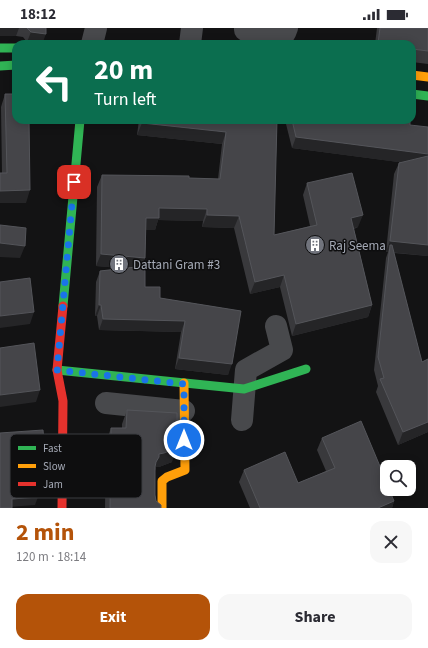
<!DOCTYPE html>
<html lang="en">
<head>
<meta charset="utf-8">
<style>
	:root { --surface:#fff; --page:#f7f7f7; --text:#2b2b33; --muted:#7c7c81; --accent:#b45309 }
	body { margin:0; font-family:"Source Sans 3",sans-serif; background:var(--page); color:var(--text); height:100vh; display:flex; flex-direction:column; font-size:15px; white-space:nowrap }
	* { box-sizing:border-box; margin:0 }
	p { font-size:13px; color:var(--muted) }
	.icon { flex:none; width:22px; height:22px; fill:none; stroke:currentColor; stroke-width:2; stroke-linecap:round; stroke-linejoin:round }
	.map { position:relative; height:480px; overflow:hidden }
	.panel { display:flex; flex-direction:column; background:var(--surface); flex:1 }
	.panel>* { flex:none }
	.banner { position:absolute; left:12px; top:12px; width:404px; height:84px; border-radius:12px; box-shadow:0 2px 10px #0003; background:#0b6e4f; color:#fff; overflow:hidden }
	.tools { position:absolute; left:380px; top:432px; display:grid; gap:8px }
	.tools a { display:grid; place-items:center; width:36px; height:36px; border-radius:8px; background:var(--surface); box-shadow:0 2px 10px #0003; font-size:20px }
	.pin { position:absolute; display:grid; place-items:center; width:34px; height:34px; color:#fff; margin:-17px; border-radius:8px; box-shadow:0 2px 6px #0006 }
	.me { position:absolute; width:44px; margin:-22px; rotate:0deg; stroke-linejoin:round; filter:drop-shadow(0 0 3px #0008) }
	.turn { display:flex; align-items:center; gap:14px; height:84px; padding:0 16px; font-size:18px }
	.turn .icon { width:52px; height:52px; stroke-width:2.5 }
	.turn b { display:block; font-size:28px; line-height:34px }
	.round { display:grid; place-items:center; flex:none; width:42px; height:42px; border-radius:12px; background:var(--page) }
	.headline { display:flex; align-items:center; justify-content:space-between; height:68px; padding:0 16px }
	h1 { font-size:24px; font-weight:700; line-height:30px; color:var(--accent) }
	.cta { display:flex; gap:8px; margin-top:auto; padding:8px 16px }
	.cta a { flex:1; height:46px; border-radius:12px; background:var(--accent); color:#fff; font-size:16px; font-weight:700; line-height:46px; text-align:center }
	.cta a+a { background:var(--page); color:var(--text) }
	.status { display:flex; justify-content:space-between; align-items:center; height:28px; padding:0 20px; background:var(--surface); direction:ltr }
	.status svg { height:11px; fill:currentColor }
	.map>svg:first-child { display:block }
</style>
</head>
<body>
<div class="status"><b>18:12</b><svg viewBox="0 0 49 12"><path d="M0 12V9h3v3zM5 12V6h3v6zM10 12V3h3v9zM15 12V0h3v12zM26 1h20v11H26zM47 4h2v5h-2z"/></svg></div>
<div class="map">
<svg width="428" height="480" viewBox="0 0 428 480">
	<rect width="100%" height="100%" fill="#131314"/>
	<g fill="none" stroke-linecap="round" stroke-linejoin="round">
		<g stroke="#48494c" stroke-width="22">
			<polyline points="245,0 245,2 285,5 287,0"/>
			<polyline points="92,16 96,0"/>
			<polyline points="190,16 192,0"/>
			<polyline points="106,375 184,383"/>
			<polyline points="242,392 246,342 282,322 276,298"/>
		</g>
		<g stroke="#30b455" stroke-width="9">
			<polyline points="0,20 16,20"/>
			<polyline points="0,38 16,37"/>
			<polyline points="412,66 428,68"/>
			<polyline points="63,278 80,92"/>
			<polyline points="57,342 244,361 306,341"/>
		</g>
		<g stroke="#ff9f0a" stroke-width="9">
			<polyline points="412,47 428,49"/>
			<polyline points="162,480 162,453 167,449 185,442 184,355"/>
		</g>
		<polyline stroke="#e5322d" stroke-width="9" points="62,480 63,373 57,342 63,278"/>
	</g>
	<g fill="#39393c">
		<polygon points="0,0 46,0 42,16 27,14 23,9 16,8 0,8"/>
		<polygon points="377,0 428,0 428,36 412,34 412,16 375,16"/>
		<polygon points="5,66 26,175 0,175 0,145 2,145 1,79"/>
		<polygon points="139,92 277,92 274,207 310,198 303,167 307,155 358,199 354,201 372,277 368,289 292,308 280,259 250,266 234,200 202,199 203,193 158,192 155,202 146,202 145,230 142,238 145,259 160,270 241,283 228,347 175,341 181,304 99,302 97,288 95,288 96,254 100,243 125,240 96,238 97,159 102,147 218,151 222,116 137,107"/>
		<polygon points="285,92 410,92 410,97 428,228 394,225 422,334 428,331 428,404 398,417 376,364 378,358 374,342 386,230 388,224 386,224 394,146 399,135 399,134 292,120"/>
		<polygon points="127,382 172,434 159,439 156,439 155,443 155,467 156,473 161,480 105,480 106,414 111,400 122,400 122,396"/>
		<polygon points="322,410 394,473 392,480 250,480 239,454 244,442 298,455 326,443 317,422"/>
	</g>
	<g fill="#252527">
		<polygon points="0,0 19,0 16,8 0,8"/>
		<polygon points="31,4 46,6 42,16 27,14"/>
		<polygon points="142,95 226,104 222,116 137,107"/>
		<polygon points="296,109 428,126 428,138 292,120"/>
		<polygon points="30,162 26,175 0,175 0,163"/>
		<polygon points="159,180 207,181 203,193 158,192 155,202 142,202 146,190"/>
		<polygon points="207,187 239,188 234,200 202,199"/>
		<polygon points="363,187 358,199 347,202 351,190"/>
		<polygon points="390,213 428,217 428,228 389,224 390,217 388,224 386,224"/>
		<polygon points="0,215 25,218 20,230 0,229"/>
		<polygon points="101,226 145,230 141,242 96,238"/>
		<polygon points="284,247 280,259 250,266 255,254"/>
		<polygon points="99,277 101,277 97,288 95,288"/>
		<polygon points="372,277 368,289 292,308 296,296"/>
		<polygon points="34,284 30,296 0,300 0,288"/>
		<polygon points="103,291 185,293 181,304 99,302"/>
		<polygon points="179,330 232,336 228,347 175,341"/>
		<polygon points="40,362 36,374 0,379 0,367"/>
		<polygon points="428,394 428,404 398,417 403,404"/>
		<polygon points="177,420 172,434 159,439 156,439 154,443 151,448 159,426"/>
		<polygon points="46,437 43,445 32,446 35,438"/>
		<polygon points="38,469 35,477 9,479 12,471"/>
		<polygon points="394,473 392,480 378,480"/>
	</g>
	<g fill="#454549" stroke="#54555a">
		<polygon points="27,0 46,0 46,6 31,4"/>
		<polygon points="380,0 428,0 428,23 412,21 412,16 378,15"/>
		<polygon points="5,66 16,66 16,92 29,92 30,162 0,163 0,145 7,145"/>
		<polygon points="142,92 277,92 274,207 317,197 307,155 352,145 363,187 351,190 372,277 296,296 284,247 255,254 239,188 207,187 207,181 159,180 159,190 146,190 145,230 101,226 102,147 189,148 189,150 220,151 226,104 142,95"/>
		<polygon points="292,92 410,92 410,97 428,99 428,126 296,109"/>
		<polygon points="428,128 428,217 390,213 399,135"/>
		<polygon points="0,197 26,200 25,218 0,215"/>
		<polygon points="390,217 392,217 422,334 428,331 428,394 403,404 380,351 384,350 378,329"/>
		<polygon points="145,238 145,259 160,259 160,270 241,283 232,336 179,330 185,293 103,291 101,277 99,277 100,243"/>
		<polygon points="30,250 34,284 0,288 0,254"/>
		<polygon points="34,315 40,362 0,367 0,320"/>
		<polygon points="127,382 177,385 177,420 164,425 159,426 159,429 156,434 155,439 155,467 156,473 161,477 161,480 110,480 111,400 126,400"/>
		<polygon points="361,393 387,455 387,461 389,461 394,473 378,480 260,480 244,442 285,424 298,455 335,440 322,410"/>
		<polygon points="43,402 46,437 35,438 38,469 12,471 12,480 0,480 0,405"/>
	</g>
	<g fill="none" stroke-linecap="round" stroke-linejoin="round">
		<polyline stroke="#1a73e8" stroke-width="7" stroke-dasharray="0 12.6" points="74,154 57,342 184,356 184,412"/>
	</g>
	<defs>
		<symbol id="building-disc" viewBox="-11 -11 22 22"><circle r="9.5" fill="#71747d" stroke="#0e0e0f"/><path d="M-4-6H4V6H1V3H-1V6H-4ZM-2.5-4.3h1.7v1.8h-1.7ZM.8-4.3h1.7v1.8H.8ZM-2.5-1h1.7V.8h-1.7ZM.8-1h1.7V.8H.8Z" fill="#fff"/></symbol>
	</defs>
	<g fill-rule="evenodd">
		<use href="#building-disc" x="304" y="206" width="22" height="22"/>
		<use href="#building-disc" x="108" y="225" width="22" height="22"/>
	</g>
	<g text-anchor="middle" stroke-width="3" stroke-linejoin="round" paint-order="stroke">
		<g font-size="13" fill="#a4a9b5" stroke="#0e0e0f" text-anchor="start">
			<text x="329" y="222">Raj Seema</text>
			<text x="133" y="241">Dattani Gram #3</text>
		</g>
	</g>
	<rect x="10" y="406" width="132" height="64" rx="6" fill="#0e0e0f" stroke="#3b3c41" stroke-width="1"/>
	<rect x="18" y="418" width="18" height="4" fill="#30b455"/>
	<rect x="18" y="436" width="18" height="4" fill="#ff9f0a"/>
	<rect x="18" y="454" width="18" height="4" fill="#e5322d"/>
	<g font-size="11" fill="#a4a9b5">
		<text x="43" y="424">Fast</text>
		<text x="43" y="442">Slow</text>
		<text x="43" y="460">Jam</text>
	</g>
</svg>
<div class="tools">
<a><svg class="icon" aria-label="search" viewBox="0 0 24 24"><circle cx="10" cy="10" r="6"/><path d="M15 15l6 6"/></svg></a>
</div>
<div class="pin" style="left:74px;top:154px;background:#d93025"><svg class="icon" aria-label="arrive" viewBox="0 0 24 24"><path d="M6 21V4h12l-3 4 3 4H6"/></svg></div>
<svg class="me" style="left:184px;top:412px" viewBox="-20 -20 40 40"><circle r="17" fill="#1a73e8" stroke="#fff" stroke-width="3"/><path d="M0-11L8 9 0 5-8 9z" fill="#fff"/></svg>
<div class="banner">
<div class="turn"><svg class="icon" aria-label="left" viewBox="0 0 24 24"><path d="M17 20v-9H6M10 6l-5 5 5 5"/></svg><div><b>20 m</b>Turn left</div></div>
</div>
</div>
<section class="panel">
<div class="headline"><div><h1>2 min</h1><p>120 m · 18:14</p></div><a class="round"><svg class="icon" aria-label="close" viewBox="0 0 24 24"><path d="M6 6l12 12M18 6L6 18"/></svg></a></div>
<div class="cta"><a>Exit</a><a>Share</a></div>
</section>
</body>
</html>
